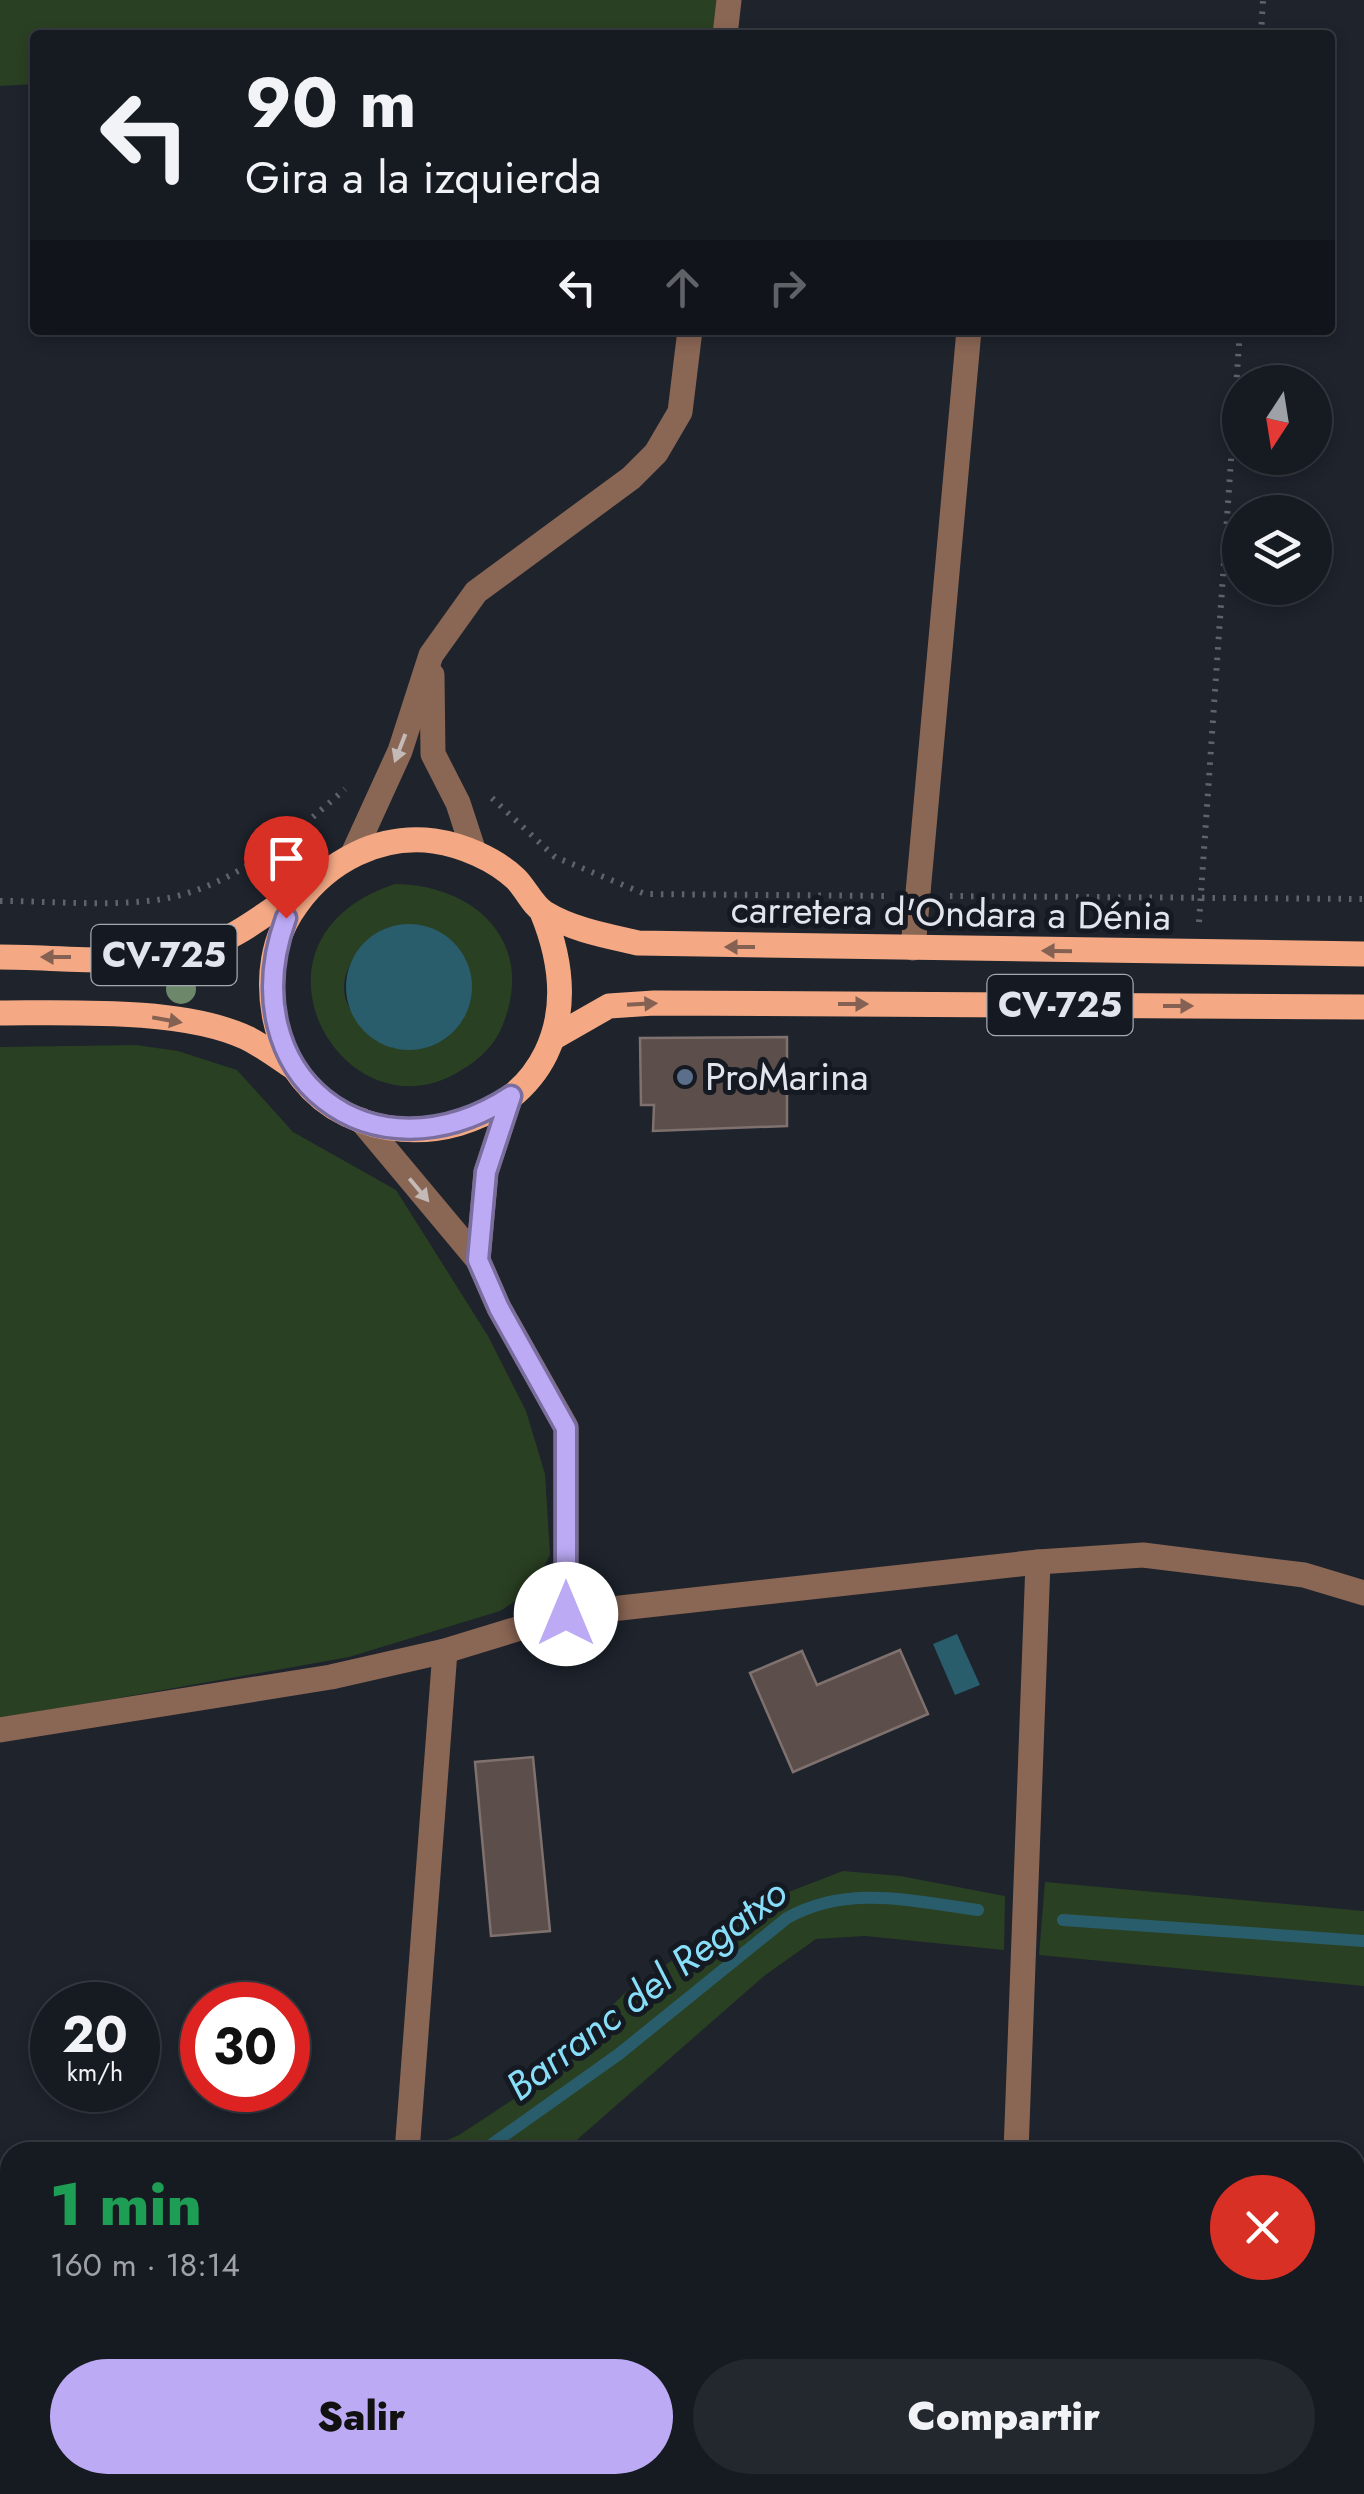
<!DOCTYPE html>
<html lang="es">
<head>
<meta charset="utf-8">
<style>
	:root { --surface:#161a21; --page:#23272e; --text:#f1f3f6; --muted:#9ea1a5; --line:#35383f; --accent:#bcaaf5 }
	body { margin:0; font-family:Jost,sans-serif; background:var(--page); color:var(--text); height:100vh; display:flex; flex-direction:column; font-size:38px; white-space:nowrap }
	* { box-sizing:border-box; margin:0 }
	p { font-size:32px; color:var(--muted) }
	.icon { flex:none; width:55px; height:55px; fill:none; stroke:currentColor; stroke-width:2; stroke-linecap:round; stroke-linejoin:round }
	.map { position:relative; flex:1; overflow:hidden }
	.panel { position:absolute; left:0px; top:2142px; width:1365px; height:352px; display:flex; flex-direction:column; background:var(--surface); border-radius:30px 30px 0 0; box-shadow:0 5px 15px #0003,0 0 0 2px var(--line) }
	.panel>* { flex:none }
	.top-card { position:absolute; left:30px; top:30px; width:1305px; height:305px; border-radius:10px; box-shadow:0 5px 15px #0003,0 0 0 2px var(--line); background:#161a21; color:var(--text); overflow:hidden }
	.needle { width:65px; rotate:192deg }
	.fabs { position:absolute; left:1222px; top:365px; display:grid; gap:20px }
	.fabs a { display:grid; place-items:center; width:110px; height:110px; border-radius:50%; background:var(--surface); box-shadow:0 5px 15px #0003,0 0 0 2px var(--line); font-size:50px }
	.speed { position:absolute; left:30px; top:1982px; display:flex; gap:20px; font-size:50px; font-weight:700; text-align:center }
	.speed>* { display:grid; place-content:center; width:130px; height:130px; border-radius:50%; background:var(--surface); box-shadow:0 5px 15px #0003,0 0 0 2px var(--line); line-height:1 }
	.speed small { font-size:25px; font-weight:400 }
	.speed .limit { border:15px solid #d22; background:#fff; color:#111 }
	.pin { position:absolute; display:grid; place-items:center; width:85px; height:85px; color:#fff; margin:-102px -42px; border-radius:50% 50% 50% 0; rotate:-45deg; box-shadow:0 0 10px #0007 }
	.pin .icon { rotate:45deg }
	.me { position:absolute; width:110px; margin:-55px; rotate:0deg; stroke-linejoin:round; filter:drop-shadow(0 0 8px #0008) }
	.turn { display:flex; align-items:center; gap:35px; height:210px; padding:0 50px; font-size:45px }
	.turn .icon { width:130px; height:130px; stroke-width:2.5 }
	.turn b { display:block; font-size:70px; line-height:85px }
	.lanes { display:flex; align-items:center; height:95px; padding:0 50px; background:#0003; justify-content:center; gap:50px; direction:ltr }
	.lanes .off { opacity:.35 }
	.round { display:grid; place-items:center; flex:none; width:105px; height:105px; border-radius:52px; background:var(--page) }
	.headline { display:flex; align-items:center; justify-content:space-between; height:170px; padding:0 50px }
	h1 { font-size:60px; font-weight:800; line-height:75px; color:#1e9e55 }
	.button { display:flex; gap:20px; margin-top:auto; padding:20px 50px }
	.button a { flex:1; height:115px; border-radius:60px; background:var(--accent); color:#111; font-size:40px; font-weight:800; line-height:115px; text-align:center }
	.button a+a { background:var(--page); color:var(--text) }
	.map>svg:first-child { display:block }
</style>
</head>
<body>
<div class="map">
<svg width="1364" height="2494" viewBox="0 0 1364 2494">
	<rect width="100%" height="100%" fill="#1e232c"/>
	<g fill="#2a4022" fill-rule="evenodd">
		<polygon points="0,0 719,0 715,32 679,35 35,35 35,84 0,86"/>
		<path d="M395,884C478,885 538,945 501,1029C491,1051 473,1064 453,1075C339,1135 230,938 395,884ZM386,928L449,1036L432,1046L393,1048C380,1037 358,1023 350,1009C331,977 361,942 386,928Z"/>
		<polygon points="136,1045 178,1051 237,1070 293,1132 396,1190 488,1336 526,1411 545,1474 550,1555 531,1591 500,1611 349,1657 0,1719 0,1047"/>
		<polygon points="843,1871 900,1876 1005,1896 1004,1950 865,1936 816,1939 764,1976 563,2152 419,2152 459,2135 523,2093 628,1990 755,1905"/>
		<polygon points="1045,1882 1364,1911 1364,1986 1039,1955"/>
		<polygon points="10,2335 10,2410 0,2416 0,2339"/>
	</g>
	<g fill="#295d6c">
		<circle cx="409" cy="987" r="63"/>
		<polygon points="957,1634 980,1685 955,1695 933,1644"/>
	</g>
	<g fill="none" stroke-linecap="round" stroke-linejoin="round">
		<g stroke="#295d6c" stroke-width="12">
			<polyline points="1063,1920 1364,1941"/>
			<path d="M481,2152L619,2054L787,1918C848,1884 911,1901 978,1910"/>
			<polyline points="0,2382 10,2376"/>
		</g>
	</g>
	<g fill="#5b4e4b" stroke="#7f716e" stroke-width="2.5">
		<polygon points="787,1037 787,1126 653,1131 654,1105 641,1105 640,1038"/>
		<polygon points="900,1650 928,1714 793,1772 750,1673 802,1651 817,1685"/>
		<polygon points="533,1757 550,1931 491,1936 475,1762"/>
	</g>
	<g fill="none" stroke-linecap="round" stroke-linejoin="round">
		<g stroke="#5f636b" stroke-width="6" stroke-dasharray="2.5 8" stroke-linecap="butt">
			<polyline points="1261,35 1263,0"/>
			<polyline points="492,798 555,857 645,894 888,896"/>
			<polyline points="950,896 1364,899"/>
			<path d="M0,901C48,901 99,906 147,901C224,895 290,838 345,789"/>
			<polyline points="1199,922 1240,330"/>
		</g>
		<g stroke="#8a6654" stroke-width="25">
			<polyline points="725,35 729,0"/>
			<polyline points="432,675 433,754 458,803 474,852"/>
			<polyline points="353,854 400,751 431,655 476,592 631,478 656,453 680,412 690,330"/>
			<polyline points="913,948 969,330"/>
			<polyline points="361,1120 478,1260 499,1308 566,1427 566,1614"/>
			<polyline points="478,1260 486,1172 511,1096"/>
			<polyline points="0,1730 331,1677 445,1651 566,1614 1038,1562 1143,1555 1304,1575 1364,1593"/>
			<polyline points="407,2152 445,1651"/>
			<polyline points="1016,2152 1038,1562"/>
			<polyline points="378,2485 378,2494"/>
			<polyline points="1010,2494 1010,2485"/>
		</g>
		<g stroke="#f4a984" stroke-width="25">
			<path d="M542,912C637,1144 315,1208 275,1019C267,979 272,938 297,904C328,861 379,834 434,841C462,845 495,859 516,879C526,889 533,906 545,913C573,930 608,936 638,943L1364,954"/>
			<path d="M0,957C59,957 140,967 196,951C232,941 266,913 297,893"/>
			<path d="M0,1013C71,1013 183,1008 247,1038C263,1046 279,1058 294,1068"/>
			<polyline points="553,1038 609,1006 654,1003 1364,1007"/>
		</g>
	</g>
	<circle fill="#6d876b" cx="181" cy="989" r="15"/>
	<defs><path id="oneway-solid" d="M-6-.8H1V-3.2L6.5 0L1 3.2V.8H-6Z" transform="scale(2.5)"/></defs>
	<g fill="#c3b9b6">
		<use href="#oneway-solid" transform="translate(400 748) rotate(111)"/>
		<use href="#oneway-solid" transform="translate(419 1190) rotate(50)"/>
	</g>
	<g fill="#846153">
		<use href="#oneway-solid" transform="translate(740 947) rotate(-180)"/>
		<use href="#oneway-solid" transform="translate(1057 951) rotate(-179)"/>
		<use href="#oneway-solid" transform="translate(56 957) rotate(180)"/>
		<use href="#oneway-solid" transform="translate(642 1004) rotate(-3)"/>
		<use href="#oneway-solid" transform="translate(853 1004)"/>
		<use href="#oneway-solid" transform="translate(1178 1006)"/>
		<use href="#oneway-solid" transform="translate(167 1020) rotate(10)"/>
	</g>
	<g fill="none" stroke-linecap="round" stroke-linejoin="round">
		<defs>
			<path id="route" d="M286,918C229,1075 371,1187 511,1096L486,1172L478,1260L499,1308L566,1428V1614"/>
		</defs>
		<use href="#route" stroke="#7a6e9f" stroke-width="25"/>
		<use href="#route" stroke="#bcaaf5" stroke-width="18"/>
	</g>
	<circle fill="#5c6f8a" stroke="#151922" stroke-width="4" cx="685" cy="1077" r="10"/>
	<g text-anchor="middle" stroke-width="10" stroke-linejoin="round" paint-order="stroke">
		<g fill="#151922" stroke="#a4a8af" stroke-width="2.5">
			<rect x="91.5" y="925" width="145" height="60" rx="8"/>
			<rect x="987.5" y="975" width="145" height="60" rx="8"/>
		</g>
		<g font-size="35" font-weight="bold" fill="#e2e5eb">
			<text x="164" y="967">CV-725</text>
			<text x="1060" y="1017">CV-725</text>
		</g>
		<g font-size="38" fill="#e2e5eb" stroke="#151922">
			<text transform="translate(951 913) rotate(1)" y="13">carretera d'Ondara a Dénia</text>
		</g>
		<g font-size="38" fill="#e2e5eb" stroke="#151922" text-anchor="start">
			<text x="705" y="1090">ProMarina</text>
		</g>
		<g font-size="40" font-style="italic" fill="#88def8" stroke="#151922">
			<text transform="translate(646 1989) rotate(-37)" y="14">Barranc del Regatxo</text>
		</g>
	</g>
</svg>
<div class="fabs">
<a><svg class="needle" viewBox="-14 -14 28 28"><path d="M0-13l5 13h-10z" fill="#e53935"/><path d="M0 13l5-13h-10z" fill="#9ea1a5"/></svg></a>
<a><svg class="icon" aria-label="layers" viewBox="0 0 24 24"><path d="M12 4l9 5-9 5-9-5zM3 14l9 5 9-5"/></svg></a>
</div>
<div class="speed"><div>20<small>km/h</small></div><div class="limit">30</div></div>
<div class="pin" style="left:286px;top:918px;background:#d93025"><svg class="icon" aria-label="arrive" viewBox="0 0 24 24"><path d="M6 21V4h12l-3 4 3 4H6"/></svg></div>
<svg class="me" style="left:566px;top:1614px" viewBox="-20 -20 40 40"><circle r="19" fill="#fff"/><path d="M0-13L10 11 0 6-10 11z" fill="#bcaaf5"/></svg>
<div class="top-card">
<div class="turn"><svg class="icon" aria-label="left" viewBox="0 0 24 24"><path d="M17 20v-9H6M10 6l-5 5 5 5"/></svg><div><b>90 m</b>Gira a la izquierda</div></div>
<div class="lanes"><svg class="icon" aria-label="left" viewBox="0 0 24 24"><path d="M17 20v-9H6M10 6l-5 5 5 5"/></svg><svg class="icon off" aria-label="ahead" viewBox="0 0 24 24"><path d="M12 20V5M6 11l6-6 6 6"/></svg><svg class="icon off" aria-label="right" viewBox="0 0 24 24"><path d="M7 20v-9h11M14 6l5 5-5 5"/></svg></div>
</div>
<section class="panel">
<div class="headline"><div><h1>1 min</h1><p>160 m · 18:14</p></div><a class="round" style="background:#d93025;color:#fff"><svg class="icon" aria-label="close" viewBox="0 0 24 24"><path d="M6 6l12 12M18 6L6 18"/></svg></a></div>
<div class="button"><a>Salir</a><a>Compartir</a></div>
</section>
</div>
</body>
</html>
